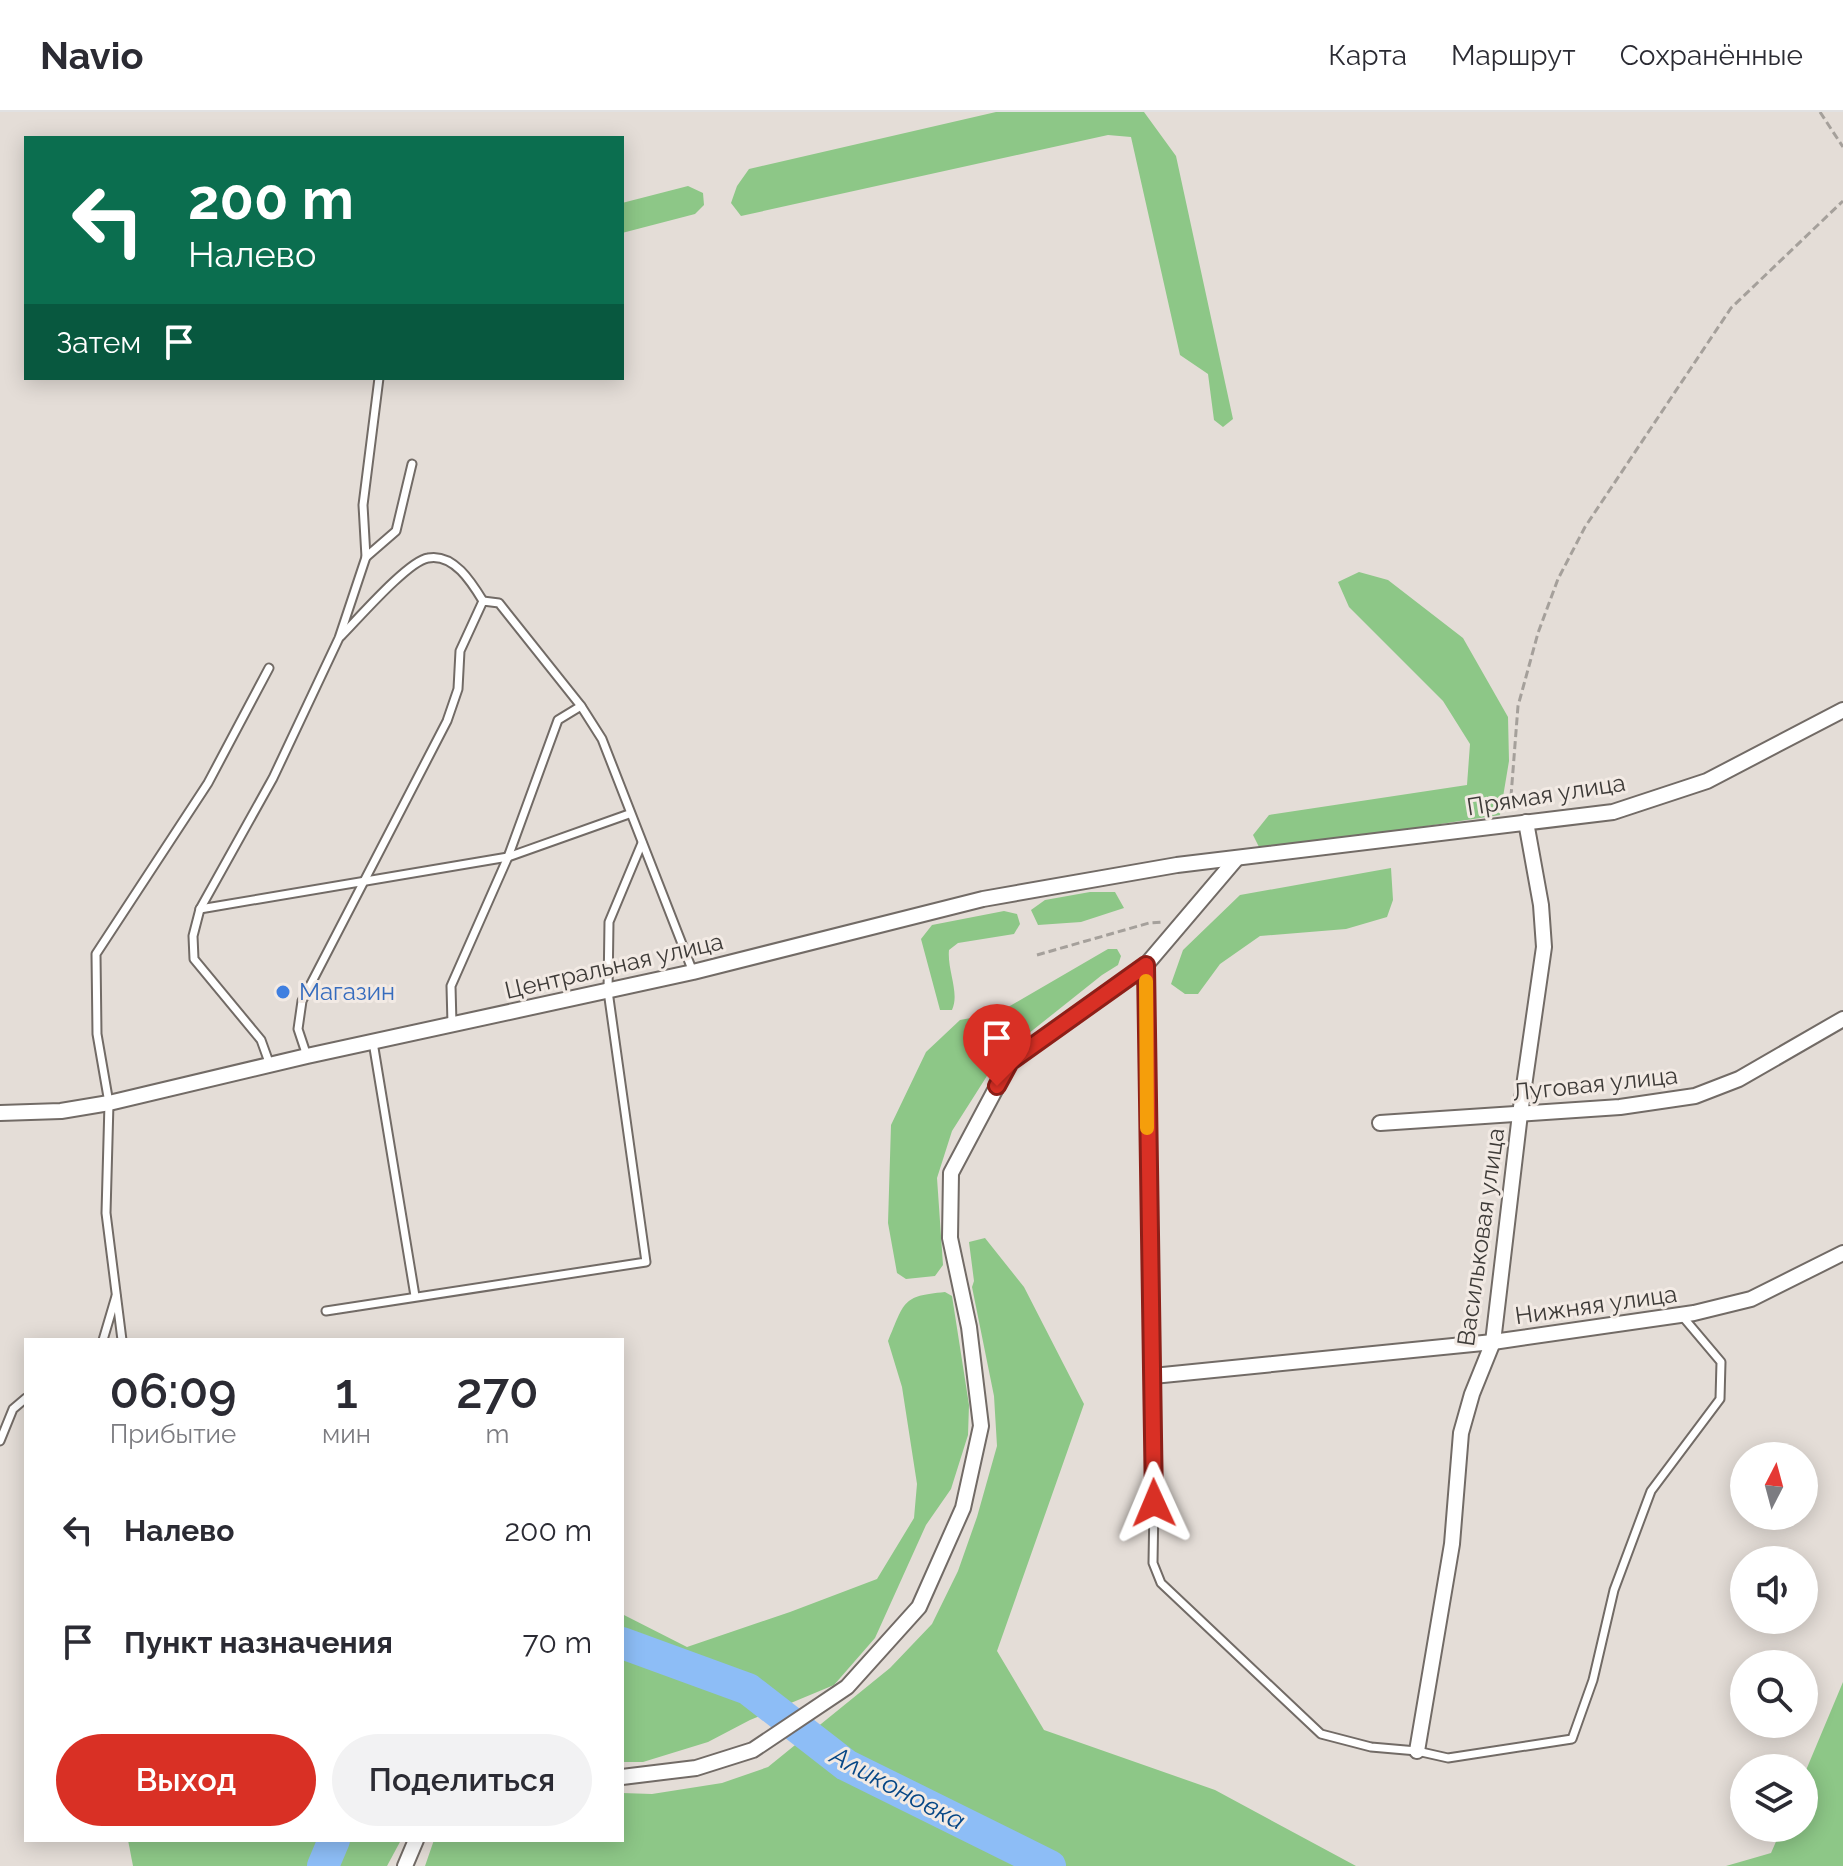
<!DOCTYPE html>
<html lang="ru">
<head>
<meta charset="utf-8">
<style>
	:root { --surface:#fff; --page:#f2f2f3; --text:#2b2b33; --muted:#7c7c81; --line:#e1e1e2; --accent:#d93025 }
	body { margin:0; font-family:Raleway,sans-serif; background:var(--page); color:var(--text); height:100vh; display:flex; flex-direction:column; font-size:30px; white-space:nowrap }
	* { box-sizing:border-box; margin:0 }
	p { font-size:26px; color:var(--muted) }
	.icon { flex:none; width:44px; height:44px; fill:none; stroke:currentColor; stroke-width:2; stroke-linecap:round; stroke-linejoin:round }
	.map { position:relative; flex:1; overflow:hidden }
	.side { position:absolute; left:24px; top:1226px; width:600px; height:504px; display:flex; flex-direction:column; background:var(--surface); border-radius:0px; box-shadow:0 4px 20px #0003 }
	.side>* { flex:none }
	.hud { position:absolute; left:24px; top:24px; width:600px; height:244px; border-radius:0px; box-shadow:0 4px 20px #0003; background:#0b6e4f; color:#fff; overflow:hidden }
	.needle { width:52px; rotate:6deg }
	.controls { position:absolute; left:1730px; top:1330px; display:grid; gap:16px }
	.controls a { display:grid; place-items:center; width:88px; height:88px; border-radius:50%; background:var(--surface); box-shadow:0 4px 20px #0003; font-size:40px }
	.pin { position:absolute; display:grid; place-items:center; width:68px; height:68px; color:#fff; margin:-82px -34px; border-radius:50% 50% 50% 0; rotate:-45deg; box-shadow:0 0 8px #0007 }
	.pin .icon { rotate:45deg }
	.me { position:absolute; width:88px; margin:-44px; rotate:359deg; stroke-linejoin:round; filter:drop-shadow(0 0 6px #0008) }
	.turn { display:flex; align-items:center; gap:28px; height:168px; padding:0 32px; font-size:36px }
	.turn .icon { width:104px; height:104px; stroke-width:2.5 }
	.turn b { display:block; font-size:56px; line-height:68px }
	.then { display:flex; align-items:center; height:76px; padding:0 32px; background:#0003; gap:16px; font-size:30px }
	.eta { display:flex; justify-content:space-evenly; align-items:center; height:136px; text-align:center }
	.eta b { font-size:48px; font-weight:600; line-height:56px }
	.primary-button { display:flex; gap:16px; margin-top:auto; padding:16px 32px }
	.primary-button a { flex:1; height:92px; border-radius:48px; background:var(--accent); color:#fff; font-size:32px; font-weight:600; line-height:92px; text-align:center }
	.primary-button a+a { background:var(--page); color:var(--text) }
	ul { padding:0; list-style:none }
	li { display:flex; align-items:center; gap:24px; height:112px; padding:0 32px }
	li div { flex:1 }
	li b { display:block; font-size:30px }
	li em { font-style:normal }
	header { display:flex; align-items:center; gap:48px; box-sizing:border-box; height:112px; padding:0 40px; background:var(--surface); border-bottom:2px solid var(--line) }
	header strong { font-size:38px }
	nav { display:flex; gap:44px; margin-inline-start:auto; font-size:28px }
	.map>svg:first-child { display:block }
</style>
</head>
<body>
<header>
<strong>Navio</strong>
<nav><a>Карта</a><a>Маршрут</a><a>Сохранённые</a></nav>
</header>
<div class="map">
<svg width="1843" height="1754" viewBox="0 0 1843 1754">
	<rect width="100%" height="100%" fill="#e4ddd7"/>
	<g fill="#8dc787">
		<polygon points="996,0 1144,0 1176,44 1233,307 1223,315 1214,308 1208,262 1180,243 1131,25 1108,23 741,104 731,91 737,74 749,57"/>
		<polygon points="688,74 703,81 704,93 695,102 622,121 622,91"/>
		<polygon points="1359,460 1388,468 1463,526 1508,605 1509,649 1500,703 1261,739 1253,723 1269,703 1467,673 1470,632 1443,589 1349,495 1338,470"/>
		<polygon points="1391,756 1393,788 1387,805 1346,817 1260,824 1220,852 1198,882 1185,882 1171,872 1183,838 1240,783"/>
		<polygon points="1090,780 1115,780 1124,796 1081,810 1038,813 1031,798 1045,788"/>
		<path d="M1004,799L1017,802L1020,812L1014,822L958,831L949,838C947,858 960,881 952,898H940L921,827L932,813Z"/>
		<polygon points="1108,837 1117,837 1121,844 1118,853 1102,863 999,945 952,1019 937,1066 943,1153 935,1164 906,1167 897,1161 888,1111 891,1013 926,940 960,908 998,901"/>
		<polygon points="985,1126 1024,1175 1084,1292 997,1539 1044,1618 1215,1678 1356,1754 425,1754 434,1728 622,1728 622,1681 652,1682 722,1671 768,1655 890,1556 932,1512 958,1459 977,1405 997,1334 994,1284 972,1175 974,1169 969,1130"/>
		<path d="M945,1180L952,1184L969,1293L968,1323L951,1377L926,1413L875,1526L834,1573L750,1608L708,1630L643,1650H622V1502L687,1535L790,1500L877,1467L914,1406L917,1372L902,1275L888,1229C905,1190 901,1184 945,1180Z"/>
		<polygon points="1843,1570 1843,1754 1726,1754 1771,1741 1782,1716 1804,1716 1804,1663"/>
		<polygon points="128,1728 401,1728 387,1754 133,1754"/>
	</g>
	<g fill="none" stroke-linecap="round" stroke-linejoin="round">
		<g stroke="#8dbdf6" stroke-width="32">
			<polyline points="622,1531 748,1577 846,1653 1050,1754"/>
			<polyline points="323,1754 334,1728"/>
		</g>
		<defs>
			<g id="lane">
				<polyline points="366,445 363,393 379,266"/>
				<path d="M341,524C358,507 408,449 428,446C454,441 472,471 483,489"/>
				<polyline points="200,797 508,745 629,702"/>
				<polyline points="452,912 451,874 508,745 558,608 581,594"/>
				<polyline points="373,930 415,1184"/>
				<polyline points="307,944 298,917 302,889 447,609 458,577 460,539 483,489 499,491 581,594 602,627 693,860"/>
				<polyline points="270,953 261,928 194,847 193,824 200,797 273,666 339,526 366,445 396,419 412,352"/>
				<polyline points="326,1199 646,1150 608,879 609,810 642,731"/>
				<polyline points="103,1228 116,1184"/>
				<polyline points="122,1228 106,1101 109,991 97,922 96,842 208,671 269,556"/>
				<polyline points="0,1329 13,1297 26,1286"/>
				<polyline points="1154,1392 1153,1451 1161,1471 1321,1622 1371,1635 1417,1639 1448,1646 1572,1627 1593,1568 1614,1478 1651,1379 1720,1287 1721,1250 1683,1205"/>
			</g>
			<g id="street">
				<polyline points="1146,853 1154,1391"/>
				<polyline points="0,1001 61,999 109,991 307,944 693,860 983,787 1177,753 1613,700 1707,669 1843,598"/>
				<polyline points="1380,1011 1620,995 1695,984 1739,967 1843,907"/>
				<polyline points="1153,1264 1493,1230 1694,1201 1751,1187 1843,1141"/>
				<polyline points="1417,1639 1452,1432 1461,1321 1472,1282 1493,1230 1520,1002 1544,835 1541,793 1526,710"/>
				<polyline points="622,1665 696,1656 753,1638 847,1575 919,1495 963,1396 981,1314 969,1215 950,1126 951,1061 1010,950 1146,853 1237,746"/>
				<polyline points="405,1754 416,1728"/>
			</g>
		</defs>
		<use href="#lane" stroke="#726b66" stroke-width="11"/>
		<use href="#street" stroke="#726b66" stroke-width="18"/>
		<g stroke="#a5a09b" stroke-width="3" stroke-dasharray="8 4" stroke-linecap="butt">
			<polyline points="1820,0 1843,35"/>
			<polyline points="1510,697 1518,594 1538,521 1558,467 1585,415 1731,196 1843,89"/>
			<polyline points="1037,843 1149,811 1163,810"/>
		</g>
		<use href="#lane" stroke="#fff" stroke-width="7"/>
		<use href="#street" stroke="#fff" stroke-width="14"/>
	</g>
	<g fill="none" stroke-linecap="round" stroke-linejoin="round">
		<defs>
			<polyline id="route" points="997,974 1010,950 1146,853 1154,1391"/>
		</defs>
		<use href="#route" stroke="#8d1f18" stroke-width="20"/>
		<use href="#route" stroke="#d93025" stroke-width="14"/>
		<polyline stroke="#f59e0b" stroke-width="14" points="1146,869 1147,1016"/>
	</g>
	<circle fill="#3f7fe0" stroke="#f2eae4" stroke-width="3" cx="283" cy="880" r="8"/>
	<g text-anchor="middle" stroke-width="6" stroke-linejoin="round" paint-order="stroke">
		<g font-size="24" fill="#3e3b38" stroke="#f2eae4">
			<text transform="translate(1546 683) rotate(-9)" y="8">Прямая улица</text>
			<text transform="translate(614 854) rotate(-13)" y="8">Центральная улица</text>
			<text transform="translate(1595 972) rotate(-6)" y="8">Луговая улица</text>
			<text transform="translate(1481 1125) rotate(-82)" y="8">Васильковая улица</text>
			<text transform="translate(1596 1193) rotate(-8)" y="8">Нижняя улица</text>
		</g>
		<g font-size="24" fill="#366cbe" stroke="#f2eae4" text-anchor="start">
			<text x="299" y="888">Магазин</text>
		</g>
		<g font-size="26" font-style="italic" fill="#064786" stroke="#f2eae4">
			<text transform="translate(898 1676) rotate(28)" y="9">Аликоновка</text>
		</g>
	</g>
</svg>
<div class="controls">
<a><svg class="needle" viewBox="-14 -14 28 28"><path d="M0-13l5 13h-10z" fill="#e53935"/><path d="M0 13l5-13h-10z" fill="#7c7c81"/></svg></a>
<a><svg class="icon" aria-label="sound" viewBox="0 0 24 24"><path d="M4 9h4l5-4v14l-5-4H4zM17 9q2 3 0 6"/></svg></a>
<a><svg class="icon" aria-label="search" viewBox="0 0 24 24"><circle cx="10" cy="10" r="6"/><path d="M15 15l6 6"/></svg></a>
<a><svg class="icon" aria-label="layers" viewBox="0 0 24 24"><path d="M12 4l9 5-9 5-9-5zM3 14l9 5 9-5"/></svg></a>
</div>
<div class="pin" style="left:997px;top:974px;background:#d93025"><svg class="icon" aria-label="arrive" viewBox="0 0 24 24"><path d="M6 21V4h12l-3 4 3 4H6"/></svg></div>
<svg class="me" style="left:1154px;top:1391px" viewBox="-20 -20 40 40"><path d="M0-17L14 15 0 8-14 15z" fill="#d93025" stroke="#fff" stroke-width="4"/></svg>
<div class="hud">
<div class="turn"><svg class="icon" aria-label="left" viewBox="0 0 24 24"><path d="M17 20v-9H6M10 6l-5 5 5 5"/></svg><div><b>200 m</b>Налево</div></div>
<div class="then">Затем<svg class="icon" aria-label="arrive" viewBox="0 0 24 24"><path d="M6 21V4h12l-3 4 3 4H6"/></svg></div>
</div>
<section class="side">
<div class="eta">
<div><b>06:09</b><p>Прибытие</p></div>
<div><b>1</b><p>мин</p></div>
<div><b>270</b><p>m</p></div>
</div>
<ul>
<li><svg class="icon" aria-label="left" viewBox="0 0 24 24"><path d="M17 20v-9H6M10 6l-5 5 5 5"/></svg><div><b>Налево</b></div><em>200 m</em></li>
<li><svg class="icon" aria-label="arrive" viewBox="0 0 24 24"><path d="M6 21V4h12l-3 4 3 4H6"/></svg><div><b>Пункт назначения</b></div><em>70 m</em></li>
</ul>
<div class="primary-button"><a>Выход</a><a>Поделиться</a></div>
</section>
</div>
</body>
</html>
